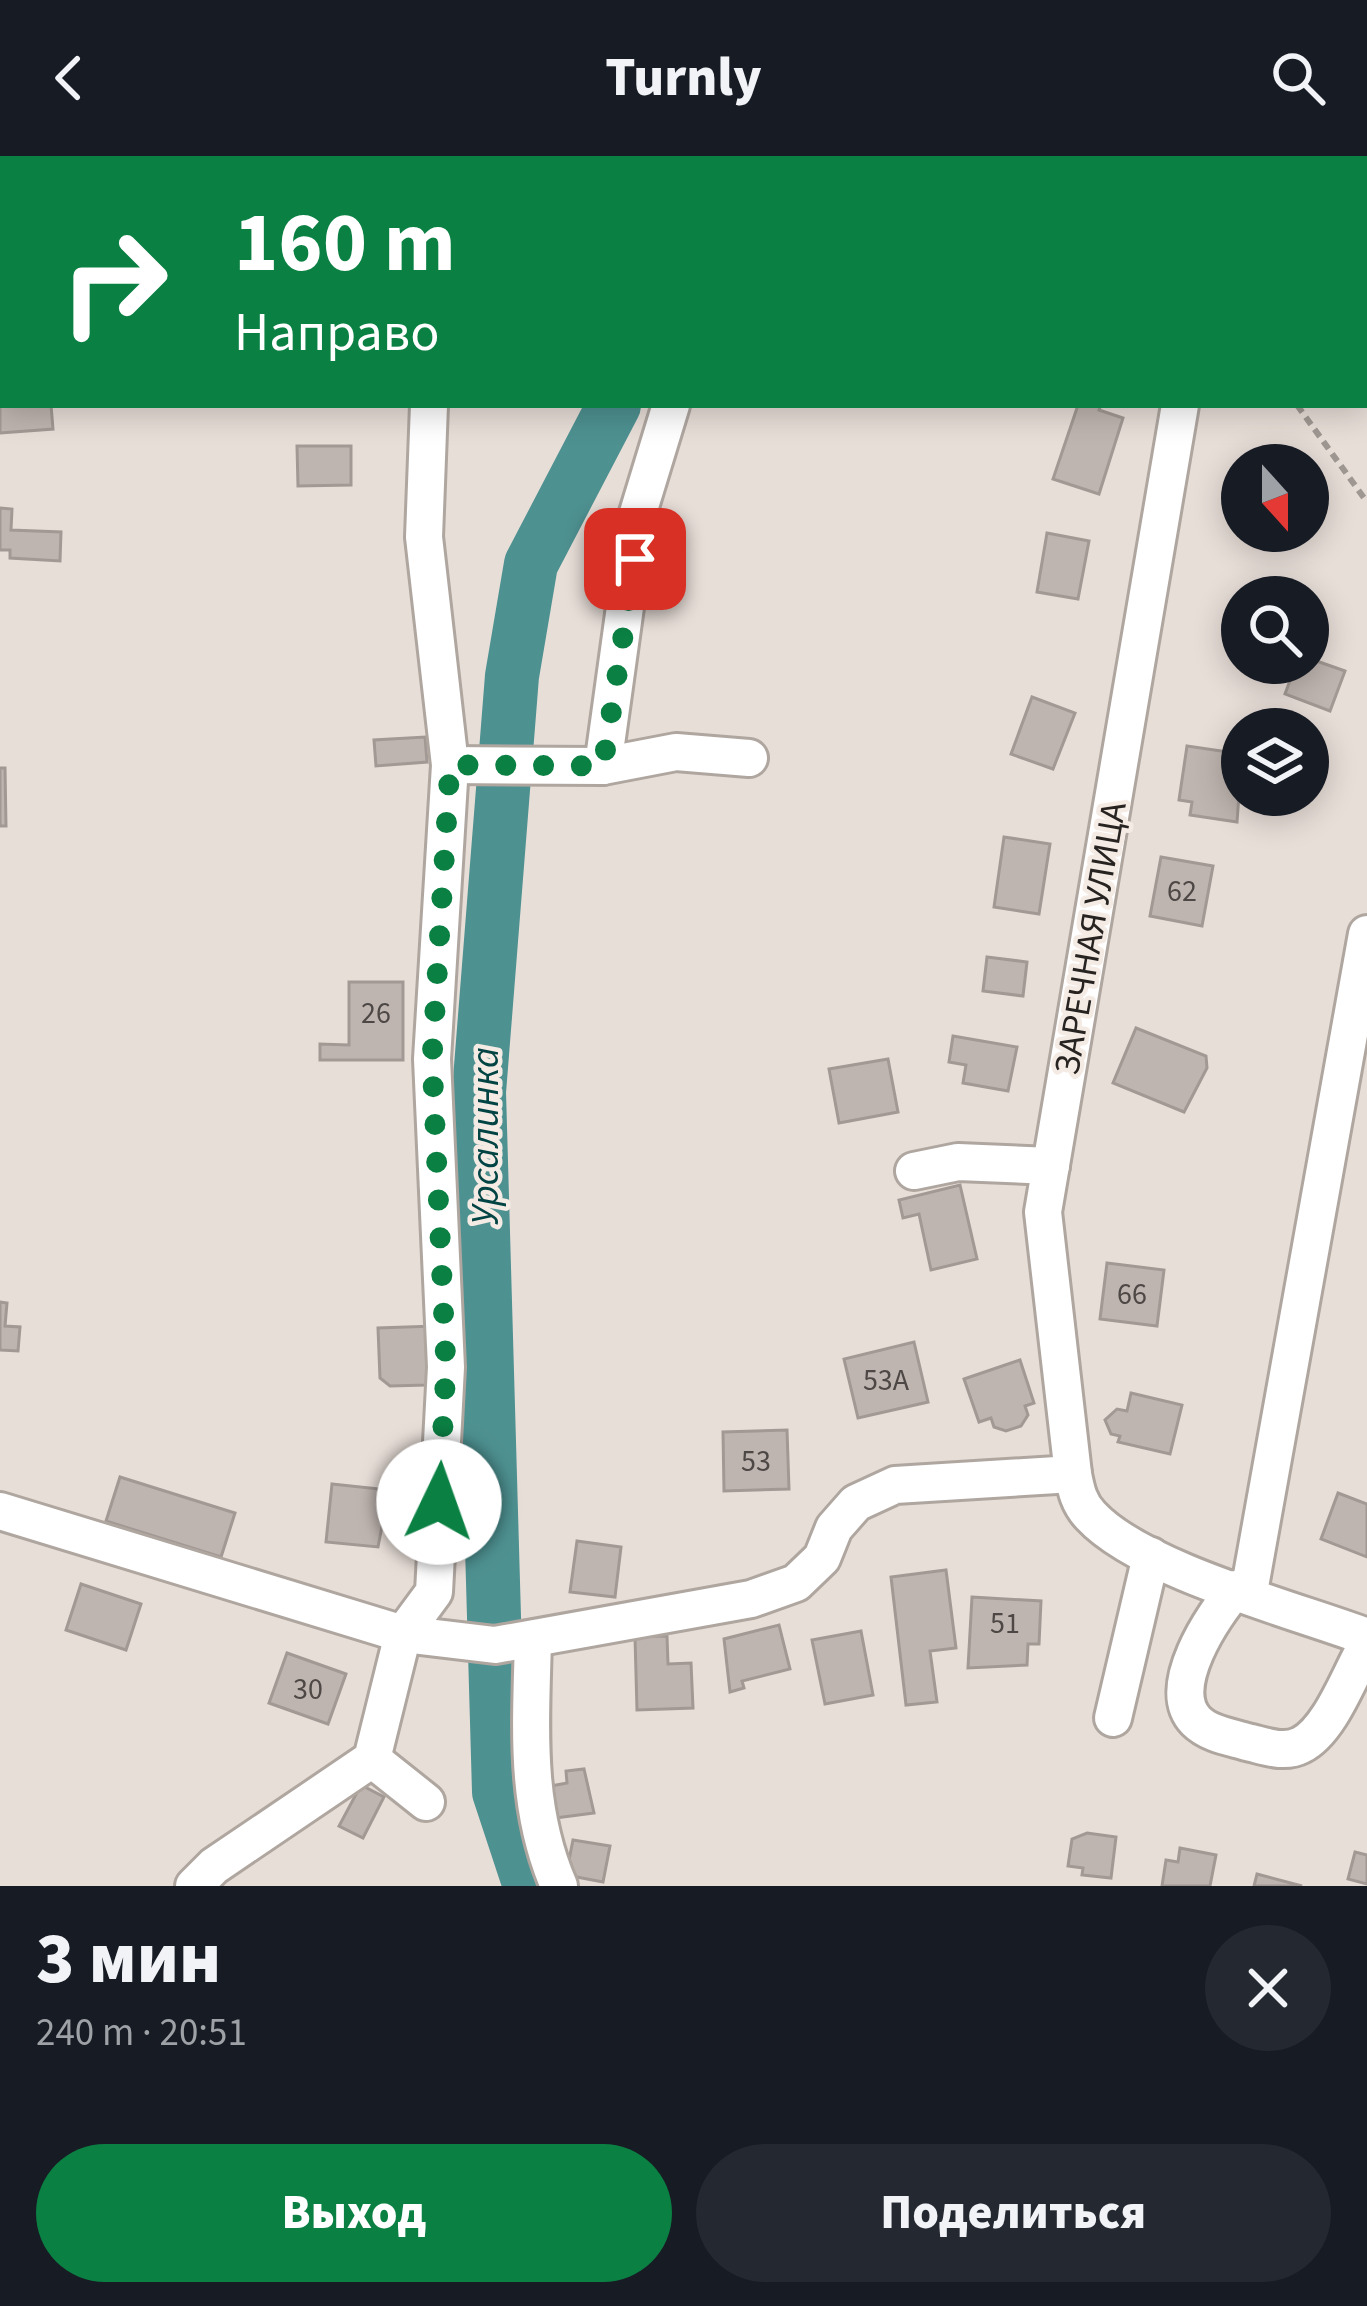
<!DOCTYPE html>
<html lang="ru">
<head>
<meta charset="utf-8">
<style>
	:root { --surface:#171b24; --page:#242831; --text:#f1f3f6; --muted:#9ea1a6; --accent:#0b8043 }
	body { margin:0; font-family:"Source Sans 3",sans-serif; background:var(--page); color:var(--text); height:100vh; display:flex; flex-direction:column; font-size:45px; white-space:nowrap }
	* { box-sizing:border-box; margin:0 }
	p { font-size:39px; color:var(--muted) }
	.icon { flex:none; width:66px; height:66px; fill:none; stroke:currentColor; stroke-width:2; stroke-linecap:round; stroke-linejoin:round }
	.map { position:relative; height:1730px; overflow:hidden }
	.side { display:flex; flex-direction:column; background:var(--surface); flex:1 }
	.side>* { flex:none }
	.hud { position:absolute; left:0px; top:0px; width:1368px; height:252px; box-shadow:0 6px 30px #0003; background:#0b8043; color:#fff; overflow:hidden }
	.needle { width:78px; rotate:159deg }
	.buttons { position:absolute; left:1221px; top:288px; display:grid; gap:24px }
	.buttons a { display:grid; place-items:center; width:108px; height:108px; border-radius:50%; background:var(--surface); box-shadow:0 6px 30px #0003; font-size:60px }
	.pin { position:absolute; display:grid; place-items:center; width:102px; height:102px; color:#fff; margin:-51px; border-radius:24px; box-shadow:0 6px 18px #0006 }
	.me { position:absolute; width:132px; margin:-66px; rotate:3deg; stroke-linejoin:round; filter:drop-shadow(0 0 9px #0008) }
	.turn { display:flex; align-items:center; gap:42px; height:252px; padding:0 36px; font-size:54px }
	.turn .icon { width:156px; height:156px; stroke-width:2.5 }
	.turn b { display:block; font-size:84px; line-height:102px }
	.round { display:grid; place-items:center; flex:none; width:126px; height:126px; border-radius:63px; background:var(--page) }
	.head { display:flex; align-items:center; justify-content:space-between; height:204px; padding:0 36px }
	h1 { font-size:72px; font-weight:800; line-height:90px }
	.cta { display:flex; gap:24px; margin-top:auto; padding:24px 36px }
	.cta a { flex:1; height:138px; border-radius:72px; background:var(--accent); color:#fff; font-size:48px; font-weight:800; line-height:138px; text-align:center }
	.cta a+a { background:var(--page); color:var(--text) }
	header { display:flex; justify-content:space-between; align-items:center; height:156px; padding:0 36px; background:var(--surface); font-size:54px; font-weight:800 }
	.map>svg:first-child { display:block }
</style>
</head>
<body>
<header><svg class="icon" aria-label="back" viewBox="0 0 24 24"><path d="M15 5l-7 7 7 7"/></svg>Turnly<svg class="icon" aria-label="search" viewBox="0 0 24 24"><circle cx="10" cy="10" r="6"/><path d="M15 15l6 6"/></svg></header>
<div class="map">
<svg width="1367" height="1730" viewBox="0 0 1367 1730">
	<rect width="100%" height="100%" fill="#e8ded8"/>
	<g fill="none" stroke-linecap="round" stroke-linejoin="round">
		<g stroke="#4e9191" stroke-width="54">
			<polyline points="608,0 609,3"/>
			<polyline points="530,1730 499,1636 479,936 512,520 531,408 614,249"/>
		</g>
	</g>
	<g fill="#bfb5b0" stroke="#a29994" stroke-width="3">
		<polygon points="0,248 51,249 53,273 0,277"/>
		<polygon points="1078,249 1101,249 1099,254 1123,262 1099,338 1053,323"/>
		<polygon points="297,290 351,290 351,329 298,330"/>
		<polygon points="0,352 12,353 11,374 61,376 60,405 10,402 10,394 0,394"/>
		<polygon points="1047,377 1089,385 1078,443 1037,436"/>
		<polygon points="1308,502 1345,515 1330,555 1285,538 1294,514 1290,507 1308,507"/>
		<polygon points="1032,541 1075,557 1053,613 1011,598"/>
		<polygon points="425,581 427,606 376,610 374,584"/>
		<polygon points="1187,590 1242,598 1237,666 1190,659 1192,646 1179,644"/>
		<polygon points="0,612 5,612 6,670 0,670"/>
		<polygon points="1004,681 1050,688 1039,758 994,751"/>
		<polygon points="1161,701 1213,710 1202,770 1150,760"/>
		<polygon points="987,801 1027,806 1023,840 983,835"/>
		<polygon points="349,826 403,826 403,904 320,904 320,888 349,889"/>
		<polygon points="1136,872 1206,900 1207,912 1184,956 1113,927"/>
		<polygon points="953,880 1017,891 1008,935 963,927 966,909 949,906"/>
		<polygon points="888,903 898,956 839,967 829,913"/>
		<polygon points="960,1029 977,1103 931,1114 919,1058 903,1062 899,1044"/>
		<polygon points="1107,1107 1164,1114 1157,1170 1100,1163"/>
		<polygon points="0,1146 7,1147 5,1170 20,1171 18,1195 0,1194"/>
		<polygon points="435,1170 427,1229 390,1230 380,1222 378,1172"/>
		<polygon points="914,1186 928,1246 858,1262 844,1203"/>
		<polygon points="1020,1204 1034,1247 1025,1250 1028,1259 1021,1270 1006,1275 994,1271 991,1262 979,1266 964,1223"/>
		<polygon points="1131,1237 1182,1249 1170,1298 1118,1286 1120,1280 1111,1278 1105,1264 1117,1253 1127,1255"/>
		<polygon points="787,1274 789,1333 724,1335 723,1276"/>
		<polygon points="120,1321 235,1357 221,1401 106,1365"/>
		<polygon points="332,1328 389,1334 378,1391 326,1386"/>
		<polygon points="1338,1337 1367,1348 1367,1401 1321,1383"/>
		<polygon points="577,1385 621,1391 615,1441 570,1436"/>
		<polygon points="946,1414 956,1492 930,1495 937,1546 906,1549 891,1421"/>
		<polygon points="81,1428 141,1448 126,1494 66,1474"/>
		<polygon points="972,1441 1041,1445 1039,1488 1028,1488 1027,1509 968,1512"/>
		<polygon points="779,1469 790,1513 742,1525 744,1532 730,1536 724,1483"/>
		<polygon points="861,1475 873,1539 825,1548 812,1484"/>
		<polygon points="667,1480 668,1508 691,1507 693,1552 637,1554 635,1481"/>
		<polygon points="287,1497 346,1518 328,1568 269,1547"/>
		<polygon points="584,1613 594,1657 555,1662 551,1630 567,1627 566,1615"/>
		<polygon points="361,1629 384,1641 363,1682 339,1670"/>
		<polygon points="1087,1677 1116,1681 1111,1722 1082,1719 1083,1712 1068,1710 1072,1683"/>
		<polygon points="573,1684 610,1690 603,1726 566,1719"/>
		<polygon points="1180,1692 1216,1699 1210,1730 1162,1730 1166,1704 1178,1706"/>
		<polygon points="1355,1696 1367,1699 1367,1728 1348,1723"/>
		<polygon points="1257,1718 1302,1730 1254,1730"/>
	</g>
	<g fill="none" stroke-linecap="round" stroke-linejoin="round">
		<defs>
			<g id="minor">
				<polyline points="1096,0 1100,3"/>
				<path d="M1180,249L1043,1056L1073,1318C1076,1334 1079,1348 1091,1360C1141,1414 1295,1454 1367,1481"/>
				<polyline points="450,609 603,610 676,596 749,602"/>
				<polyline points="603,610 638,357 671,249"/>
				<polyline points="914,1015 958,1006 1051,1010"/>
				<polyline points="0,1355 403,1478 495,1489 751,1443 796,1427 822,1402 834,1372 856,1347 895,1329 1073,1318"/>
				<path d="M1236,1433C1213,1459 1164,1532 1196,1565C1209,1578 1230,1581 1247,1586C1265,1590 1284,1598 1301,1589C1331,1574 1350,1517 1367,1489"/>
				<polyline points="1249,1436 1367,778"/>
				<path d="M533,1483C531,1568 524,1650 559,1730"/>
				<polyline points="1113,1562 1151,1400"/>
				<polyline points="372,1603 426,1646"/>
				<polyline points="194,1730 214,1710 372,1603 403,1478 434,1436 446,1211 432,903 450,609 424,381 429,249"/>
			</g>
		</defs>
		<use href="#minor" stroke="#afa6a0" stroke-width="42"/>
		<polyline stroke="#9f9792" stroke-width="6" stroke-dasharray="9 6" stroke-linecap="butt" points="1297,249 1367,346"/>
		<use href="#minor" stroke="#fff" stroke-width="36"/>
	</g>
	<g fill="none" stroke-linecap="round" stroke-linejoin="round">
		<polyline stroke="#0b8043" stroke-width="21" stroke-dasharray="0 37.8" points="439,1346 446,1211 432,903 450,609 603,610 635,403"/>
	</g>
	<g text-anchor="middle" stroke-width="9" stroke-linejoin="round" paint-order="stroke">
		<g font-size="30" fill="#4d4845">
			<text x="1182" y="745">62</text>
			<text x="376" y="867">26</text>
			<text x="1132" y="1148">66</text>
			<text x="886" y="1234">53А</text>
			<text x="756" y="1315">53</text>
			<text x="1005" y="1477">51</text>
			<text x="308" y="1543">30</text>
		</g>
		<g font-size="36" fill="#272321" stroke="#f5ebe5">
			<text transform="translate(1089 782) rotate(-80)" y="13">ЗАРЕЧНАЯ УЛИЦА</text>
		</g>
		<g font-size="39" font-style="italic" fill="#024444" stroke="#f5ebe5">
			<text transform="translate(484 980) rotate(-90)" y="14">Урсалинка</text>
		</g>
	</g>
</svg>
<div class="buttons">
<a><svg class="needle" viewBox="-14 -14 28 28"><path d="M0-13l5 13h-10z" fill="#e53935"/><path d="M0 13l5-13h-10z" fill="#9ea1a6"/></svg></a>
<a><svg class="icon" aria-label="search" viewBox="0 0 24 24"><circle cx="10" cy="10" r="6"/><path d="M15 15l6 6"/></svg></a>
<a><svg class="icon" aria-label="layers" viewBox="0 0 24 24"><path d="M12 4l9 5-9 5-9-5zM3 14l9 5 9-5"/></svg></a>
</div>
<div class="pin" style="left:635px;top:403px;background:#d93025"><svg class="icon" aria-label="arrive" viewBox="0 0 24 24"><path d="M6 21V4h12l-3 4 3 4H6"/></svg></div>
<svg class="me" style="left:439px;top:1346px" viewBox="-20 -20 40 40"><circle r="19" fill="#fff"/><path d="M0-13L10 11 0 6-10 11z" fill="#0b8043"/></svg>
<div class="hud">
<div class="turn"><svg class="icon" aria-label="right" viewBox="0 0 24 24"><path d="M7 20v-9h11M14 6l5 5-5 5"/></svg><div><b>160 m</b>Направо</div></div>
</div>
</div>
<section class="side">
<div class="head"><div><h1>3 мин</h1><p>240 m · 20:51</p></div><a class="round"><svg class="icon" aria-label="close" viewBox="0 0 24 24"><path d="M6 6l12 12M18 6L6 18"/></svg></a></div>
<div class="cta"><a>Выход</a><a>Поделиться</a></div>
</section>
</body>
</html>
